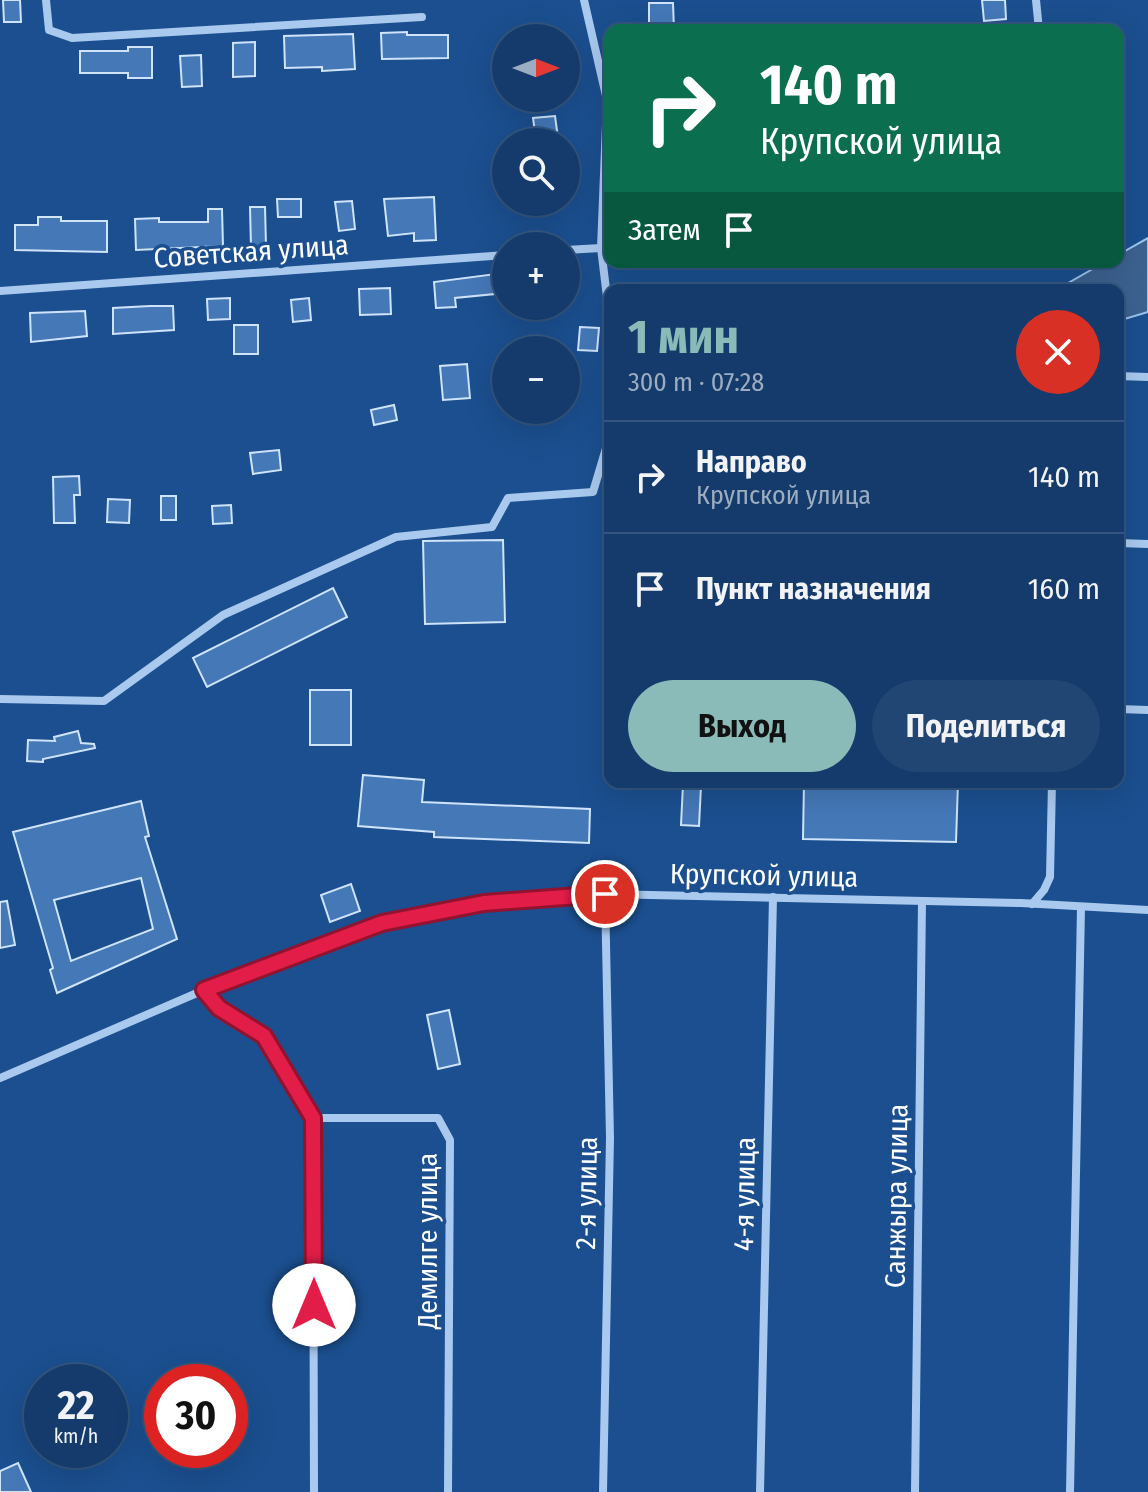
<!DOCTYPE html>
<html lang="ru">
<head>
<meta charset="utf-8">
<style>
	:root { --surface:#143b6b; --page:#214673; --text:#f1f3f6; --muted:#9dadc1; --line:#33557e; --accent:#8bbbb9 }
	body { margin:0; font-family:"Fira Sans Condensed",sans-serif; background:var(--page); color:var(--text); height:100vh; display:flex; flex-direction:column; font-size:30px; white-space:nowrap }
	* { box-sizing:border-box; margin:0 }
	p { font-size:26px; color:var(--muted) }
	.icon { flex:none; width:44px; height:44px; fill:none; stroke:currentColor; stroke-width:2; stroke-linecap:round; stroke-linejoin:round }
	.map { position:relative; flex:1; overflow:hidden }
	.sheet { position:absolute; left:604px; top:284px; width:520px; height:504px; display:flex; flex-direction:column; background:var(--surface); border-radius:16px; box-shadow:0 8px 32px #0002,0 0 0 2px var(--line) }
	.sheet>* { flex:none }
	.top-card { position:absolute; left:604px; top:24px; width:520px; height:244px; border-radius:16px; box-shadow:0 8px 32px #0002,0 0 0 2px var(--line); background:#0b6e4f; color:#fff; overflow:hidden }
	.needle { width:52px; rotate:90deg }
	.buttons { position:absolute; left:492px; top:24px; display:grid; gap:16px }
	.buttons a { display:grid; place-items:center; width:88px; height:88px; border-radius:50%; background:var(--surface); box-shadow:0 8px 32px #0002,0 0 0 2px var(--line); font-size:40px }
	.speed { position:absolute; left:24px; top:1364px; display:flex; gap:16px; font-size:40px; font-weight:700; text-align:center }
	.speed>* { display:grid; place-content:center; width:104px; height:104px; border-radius:50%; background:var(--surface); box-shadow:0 8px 32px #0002,0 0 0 2px var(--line); line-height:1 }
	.speed small { font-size:20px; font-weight:400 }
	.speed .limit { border:12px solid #d22; background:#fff; color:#111 }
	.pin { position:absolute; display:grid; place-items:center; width:68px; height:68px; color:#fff; margin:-34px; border:4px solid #fff; border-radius:50%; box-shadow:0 2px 8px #0007 }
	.me { position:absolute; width:88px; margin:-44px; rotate:0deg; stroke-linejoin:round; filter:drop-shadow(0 0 6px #0008) }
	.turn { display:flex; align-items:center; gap:28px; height:168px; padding:0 24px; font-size:36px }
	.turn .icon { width:104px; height:104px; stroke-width:2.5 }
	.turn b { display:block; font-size:56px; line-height:68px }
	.then { display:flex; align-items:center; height:76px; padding:0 24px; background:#0003; gap:16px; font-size:30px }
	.round { display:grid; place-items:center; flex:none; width:84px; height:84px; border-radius:42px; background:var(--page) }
	.headline { display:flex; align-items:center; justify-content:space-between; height:136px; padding:0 24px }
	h1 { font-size:48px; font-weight:700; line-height:60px; color:var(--accent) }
	.primary-button { display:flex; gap:16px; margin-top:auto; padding:16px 24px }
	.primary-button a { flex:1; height:92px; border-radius:48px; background:var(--accent); color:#111; font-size:32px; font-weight:700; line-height:92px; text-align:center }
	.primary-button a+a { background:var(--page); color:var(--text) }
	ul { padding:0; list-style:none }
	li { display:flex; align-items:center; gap:24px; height:112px; padding:0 24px; border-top:2px solid var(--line) }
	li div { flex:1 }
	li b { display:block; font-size:30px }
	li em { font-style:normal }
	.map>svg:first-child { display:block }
</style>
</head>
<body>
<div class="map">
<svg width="1148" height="1492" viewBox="0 0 1148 1492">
	<rect width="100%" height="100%" fill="#1b4f8f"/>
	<polygon fill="#3c6290" stroke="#9cc4f0" stroke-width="2" points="1148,238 1148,312 1118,321 1118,290 1056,290 1105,262 1118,262 1118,255"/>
	<g fill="#4478b7" stroke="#cfe3fa" stroke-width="2" fill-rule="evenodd">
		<polygon points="3,0 20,0 21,22 4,22"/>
		<polygon points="982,0 1005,0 1006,19 984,21"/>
		<polygon points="649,3 673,3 674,30 649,30"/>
		<polygon points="407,32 407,35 448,35 448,58 382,59 381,33"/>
		<polygon points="353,34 355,69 322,71 322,67 285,68 284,36"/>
		<polygon points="255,42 255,76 233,77 233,43"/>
		<polygon points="128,47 152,47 152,78 128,78 128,73 80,73 80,51 128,51"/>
		<polygon points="201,55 202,86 182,87 180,56"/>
		<polygon points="555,116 558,138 536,140 533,118"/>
		<polygon points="434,197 436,240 414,241 414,233 388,236 384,199"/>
		<polygon points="277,199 301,199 301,217 278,217"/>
		<polygon points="352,201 355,229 339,231 335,202"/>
		<polygon points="250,207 265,207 266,246 251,247"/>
		<polygon points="208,209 222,209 223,246 136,250 135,219 159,218 159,222 208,222"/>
		<polygon points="38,217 61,217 61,221 107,221 107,252 15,250 15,225 38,225"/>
		<polygon points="503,273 505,293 455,298 456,307 436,308 434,282"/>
		<polygon points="390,288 391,314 360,315 359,289"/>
		<polygon points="230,298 230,319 208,320 207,299"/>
		<polygon points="309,298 311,320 293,322 291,300"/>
		<polygon points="150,306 173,306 174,330 113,334 113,308"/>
		<polygon points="85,311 87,336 31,342 30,313"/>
		<rect x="234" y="325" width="24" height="29"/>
		<polygon points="580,327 599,328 597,351 578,350"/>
		<polygon points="467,364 470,398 443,400 440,366"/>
		<polygon points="394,405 397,420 374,425 371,410"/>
		<polygon points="279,450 281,470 253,474 250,453"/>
		<polygon points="79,476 80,495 74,495 75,523 54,523 53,477"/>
		<rect x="161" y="496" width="15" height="24"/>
		<polygon points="108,499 130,500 129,523 107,522"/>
		<polygon points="231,505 232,523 213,524 212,506"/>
		<polygon points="503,540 505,622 425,624 423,541"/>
		<polygon points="333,588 347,617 207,687 193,658"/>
		<rect x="310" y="690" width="41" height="55"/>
		<polygon points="78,731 81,743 94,744 95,748 43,759 43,762 27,761 28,740 55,741 54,737"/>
		<polygon points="363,775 424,780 422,802 590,809 589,843 434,837 434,832 358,826"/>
		<polygon points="804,782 958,782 956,842 803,839"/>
		<polygon points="683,784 701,786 699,826 681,825"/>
		<path d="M141,801L149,836L145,837L177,939L57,993L50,970L53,968L13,832ZM141,878L153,929L71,961L54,900Z"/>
		<polygon points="351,884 360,911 330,922 321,895"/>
		<polygon points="7,901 15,945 0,948 0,902"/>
		<polygon points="449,1010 460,1064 438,1069 427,1015"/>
		<polygon points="18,1463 31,1492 0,1492 0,1471"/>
	</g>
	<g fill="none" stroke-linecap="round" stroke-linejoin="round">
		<g stroke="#a9c9ee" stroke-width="8">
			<polyline points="46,0 49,30 72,38 422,17"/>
			<polyline points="584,0 607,100 601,248 610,322"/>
			<polyline points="1036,0 1039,30"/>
			<polyline points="566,250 601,248"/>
			<polyline points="0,291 506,255"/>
			<polyline points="1118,376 1148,377"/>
			<polyline points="1118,543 1148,544"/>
			<polyline points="0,699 104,701 223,615 396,537 492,527 508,498 593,492 610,435"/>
			<polyline points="1118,709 1148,710"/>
			<polyline points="1032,904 1044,890 1050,877 1052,782"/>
			<polyline points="204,990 219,1008 264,1036 313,1118 314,1492"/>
			<polyline points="0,1078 204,990 382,923 484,903 605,894 1021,903 1148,910"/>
			<polyline points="313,1118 438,1118 450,1140 448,1492"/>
			<polyline points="603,1492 610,1138 605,894"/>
			<polyline points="760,1492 773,897"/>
			<polyline points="915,1492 922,901"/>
			<polyline points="1070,1492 1081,907"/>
		</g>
	</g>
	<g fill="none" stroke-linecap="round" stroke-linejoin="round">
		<defs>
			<polyline id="route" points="314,1305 313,1118 264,1036 219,1008 204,990 382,923 484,903 605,894"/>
		</defs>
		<use href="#route" stroke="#92132f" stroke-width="20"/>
		<use href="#route" stroke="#e11d48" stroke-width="14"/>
	</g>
	<g text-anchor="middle" stroke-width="7" stroke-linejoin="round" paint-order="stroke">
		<g font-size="28" fill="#fff" stroke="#1b4f8f">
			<text transform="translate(251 251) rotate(-4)" y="10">Советская улица</text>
			<text transform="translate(764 875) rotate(1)" y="10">Крупской улица</text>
			<text transform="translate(586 1193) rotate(-89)" y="10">2-я улица</text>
			<text transform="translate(744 1194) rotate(-89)" y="10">4-я улица</text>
			<text transform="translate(896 1196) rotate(-89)" y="10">Санжыра улица</text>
			<text transform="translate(427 1241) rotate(-90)" y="10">Демилге улица</text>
		</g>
	</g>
</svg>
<div class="buttons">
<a><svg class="needle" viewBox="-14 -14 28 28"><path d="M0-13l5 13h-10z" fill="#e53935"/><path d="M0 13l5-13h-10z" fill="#9dadc1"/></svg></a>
<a><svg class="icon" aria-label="search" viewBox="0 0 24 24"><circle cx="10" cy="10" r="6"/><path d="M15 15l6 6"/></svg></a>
<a>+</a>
<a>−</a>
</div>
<div class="speed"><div>22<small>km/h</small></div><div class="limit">30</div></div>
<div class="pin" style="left:605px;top:894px;background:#d93025"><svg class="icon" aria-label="arrive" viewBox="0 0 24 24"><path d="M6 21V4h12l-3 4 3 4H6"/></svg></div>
<svg class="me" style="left:314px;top:1305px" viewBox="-20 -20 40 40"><circle r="19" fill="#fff"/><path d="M0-13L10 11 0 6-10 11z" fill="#e11d48"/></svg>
<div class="top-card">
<div class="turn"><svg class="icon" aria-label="right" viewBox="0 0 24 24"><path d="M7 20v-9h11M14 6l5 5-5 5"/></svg><div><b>140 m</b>Крупской улица</div></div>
<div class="then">Затем<svg class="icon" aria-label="arrive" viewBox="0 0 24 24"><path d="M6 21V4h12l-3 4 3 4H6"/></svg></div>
</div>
<section class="sheet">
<div class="headline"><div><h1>1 мин</h1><p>300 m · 07:28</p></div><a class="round" style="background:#d93025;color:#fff"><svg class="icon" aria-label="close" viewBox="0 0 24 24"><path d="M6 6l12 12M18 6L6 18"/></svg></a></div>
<ul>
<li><svg class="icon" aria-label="right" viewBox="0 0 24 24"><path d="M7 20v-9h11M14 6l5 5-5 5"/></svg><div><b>Направо</b><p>Крупской улица</p></div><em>140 m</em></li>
<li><svg class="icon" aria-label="arrive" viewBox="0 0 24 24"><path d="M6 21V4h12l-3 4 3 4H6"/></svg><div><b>Пункт назначения</b></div><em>160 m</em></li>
</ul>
<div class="primary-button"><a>Выход</a><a>Поделиться</a></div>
</section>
</div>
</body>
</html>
